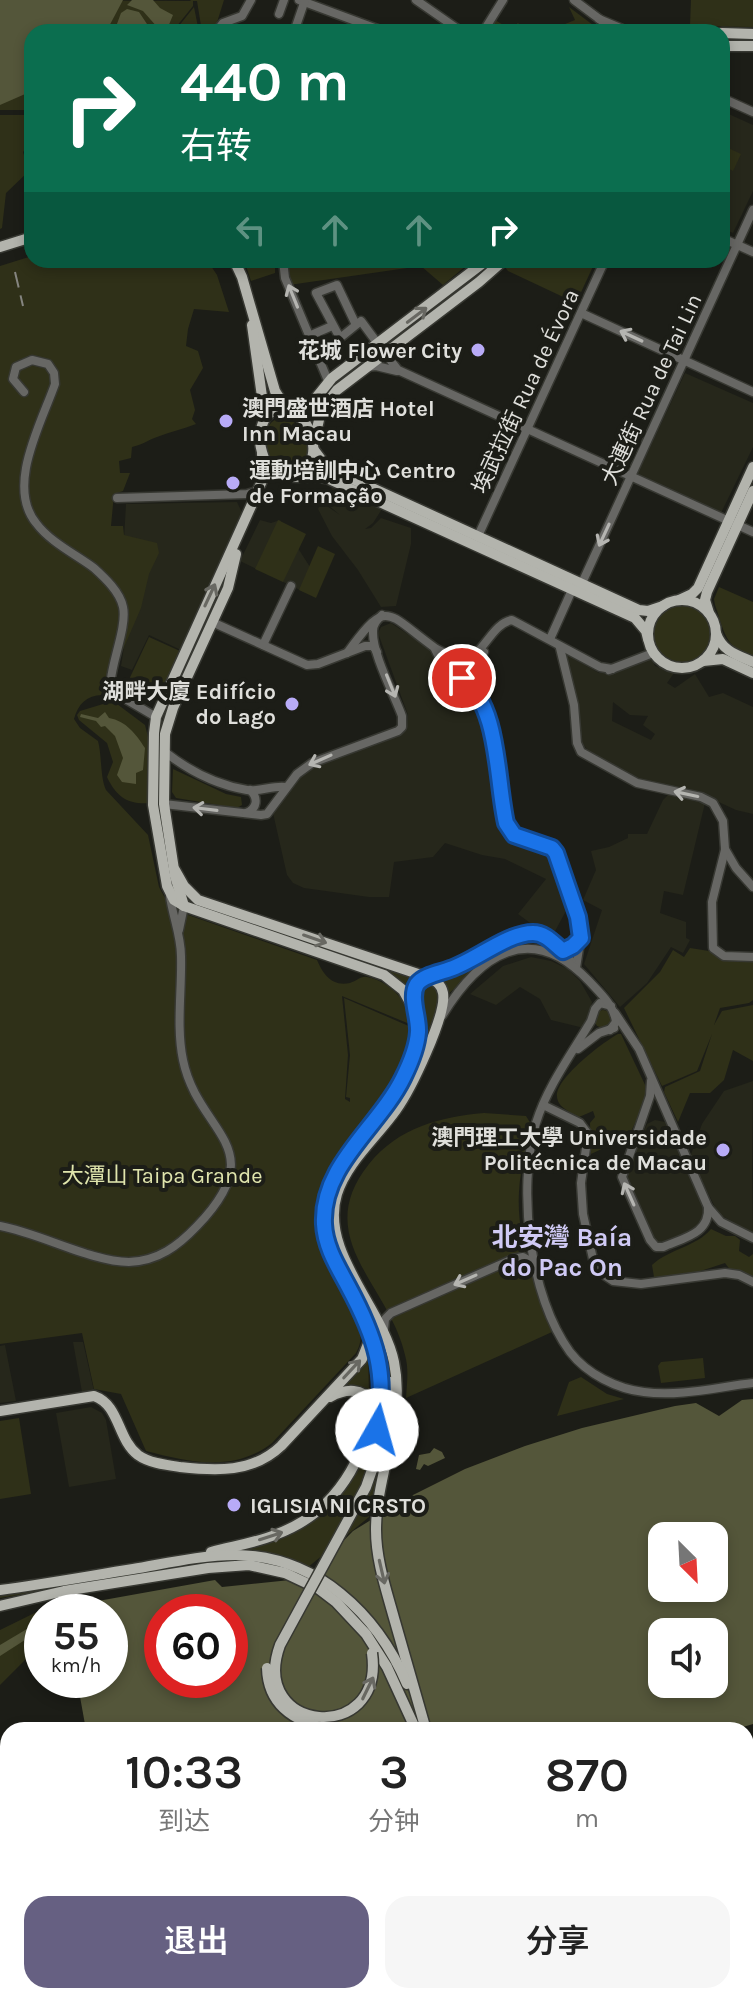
<!DOCTYPE html>
<html lang="zh">
<head>
<meta charset="utf-8">
<style>
	:root { --surface:#fff; --page:#f6f6f6; --text:#222; --muted:#767676; --accent:#666082 }
	body { margin:0; font-family:Karla,"Noto Sans SC",sans-serif; background:var(--page); color:var(--text); height:100vh; display:flex; flex-direction:column; font-size:30px; white-space:nowrap }
	* { box-sizing:border-box; margin:0 }
	p { font-size:26px; color:var(--muted) }
	.icon { flex:none; width:44px; height:44px; fill:none; stroke:currentColor; stroke-width:2; stroke-linecap:round; stroke-linejoin:round }
	.map { position:relative; flex:1; overflow:hidden }
	.details { position:absolute; left:0px; top:1722px; width:754px; height:282px; display:flex; flex-direction:column; background:var(--surface); border-radius:24px 24px 0 0; box-shadow:0 4px 12px #0003 }
	.details>* { flex:none }
	.top-card { position:absolute; left:24px; top:24px; width:706px; height:244px; border-radius:24px; box-shadow:0 4px 12px #0003; background:#0b6e4f; color:#fff; overflow:hidden }
	.needle { width:52px; rotate:156deg }
	.buttons { position:absolute; left:648px; top:1522px; display:grid; gap:16px }
	.buttons a { display:grid; place-items:center; width:80px; height:80px; border-radius:16px; background:var(--surface); box-shadow:0 4px 12px #0003; font-size:40px }
	.speed { position:absolute; left:24px; top:1594px; display:flex; gap:16px; font-size:40px; font-weight:700; text-align:center }
	.speed>* { display:grid; place-content:center; width:104px; height:104px; border-radius:50%; background:var(--surface); box-shadow:0 4px 12px #0003; line-height:1 }
	.speed small { font-size:20px; font-weight:400 }
	.speed .limit { border:12px solid #d22; background:#fff; color:#111 }
	.pin { position:absolute; display:grid; place-items:center; width:68px; height:68px; color:#fff; margin:-34px; border:4px solid #fff; border-radius:50%; box-shadow:0 2px 8px #0007 }
	.me { position:absolute; width:88px; margin:-44px; rotate:7deg; stroke-linejoin:round; filter:drop-shadow(0 0 6px #0008) }
	.turn { display:flex; align-items:center; gap:28px; height:168px; padding:0 24px; font-size:36px }
	.turn .icon { width:104px; height:104px; stroke-width:2.5 }
	.turn b { display:block; font-size:56px; line-height:68px }
	.lanes { display:flex; align-items:center; height:76px; padding:0 24px; background:#0003; justify-content:center; gap:40px; direction:ltr }
	.lanes .off { opacity:.35 }
	.eta { display:flex; justify-content:space-evenly; align-items:center; height:136px; text-align:center }
	.eta b { font-size:48px; font-weight:600; line-height:56px }
	.cta { display:flex; gap:16px; margin-top:auto; padding:16px 24px }
	.cta a { flex:1; height:92px; border-radius:24px; background:var(--accent); color:#fff; font-size:32px; font-weight:600; line-height:92px; text-align:center }
	.cta a+a { background:var(--page); color:var(--text) }
	.map>svg:first-child { display:block }
</style>
</head>
<body>
<div class="map">
<svg width="753" height="2003" viewBox="0 0 753 2003">
	<rect width="100%" height="100%" fill="#1c1d17"/>
	<g fill="#26271b" fill-rule="evenodd">
		<polygon points="722,111 753,125 753,191 733,233 722,228"/>
		<polygon points="685,373 753,403 753,447 721,513 637,475"/>
		<polygon points="332,488 382,509 373,523 365,529 371,528 381,518 411,528 411,544 396,606 381,607 358,570 332,536 318,509 321,502 340,515 321,499"/>
		<polygon points="237,502 243,515 181,650 149,635 132,670 121,666 126,634 121,593 126,504"/>
		<polygon points="260,520 271,523 280,520 310,567 304,592 240,561"/>
		<polygon points="391,623 435,652 443,674 465,683 483,718 500,817 507,837 552,853 559,867 567,909 554,933 537,928 518,914 546,879 505,859 482,855 445,843 433,857 394,862 389,897 369,897 304,888 293,883 287,875 273,813 289,788 306,772 326,760 396,736 403,732 407,724 408,715 378,633 381,627"/>
		<path d="M566,654L599,673H607L651,657L655,666L674,673L667,683L675,688L695,674L709,697L723,693L753,707V814L736,810L697,792L649,783L592,755L580,741L577,698ZM613,702L630,715L648,716L643,725L655,734L651,740L612,721Z"/>
		<polygon points="669,794 705,803 683,895 664,891 660,913 686,922 686,938 690,940 683,953 671,947 647,983 620,1007 584,964 602,910 583,900 596,870 591,851 609,847 628,838 628,834 647,834 663,800"/>
		<polygon points="531,957 551,961 568,969 580,981 592,1002 584,1028 551,1020 540,999 520,987 496,1005 470,994 503,966"/>
		<polygon points="753,1081 752,1169 753,1235 718,1213 690,1157 702,1124 724,1091"/>
		<polygon points="655,1120 665,1122 706,1209 699,1229 659,1245 653,1240 625,1175 647,1124"/>
		<polygon points="73,1342 83,1342 94,1391 82,1392"/>
		<polygon points="5,1345 16,1401 0,1403 0,1346"/>
		<polygon points="91,1407 102,1413 106,1420 116,1479 69,1487 56,1413"/>
	</g>
	<g fill="#2f3018">
		<polygon points="0,0 190,1 191,0 224,0 214,32 202,32 197,1 193,1 193,6 172,32 32,32 32,110 0,110"/>
		<polygon points="691,0 753,0 753,27 690,26"/>
		<polygon points="194,7 199,32 174,32"/>
		<polygon points="569,7 597,28 592,32 545,32 575,20"/>
		<polygon points="495,20 510,29 518,23 522,27 537,25 539,32 488,32"/>
		<polygon points="0,115 32,115 32,145 29,145 23,152 26,162 32,168 6,193 2,228 0,229"/>
		<polygon points="722,145 741,154 733,171 722,165"/>
		<path d="M32,256V260H207L217,275L229,312L194,309L188,329L186,346L198,351L203,368L190,390L195,410L192,419L196,424C183,429 170,432 157,437C148,440 142,445 132,447L131,458L119,461L120,473H130L123,491L114,494L111,526H123L124,535L157,543L159,553L149,574L141,608L105,691L102,695C87,695 78,704 74,719L80,728L98,741C102,756 100,777 106,790L148,835L159,887L171,909L317,960C323,974 332,987 350,983C357,981 360,976 367,977C390,981 410,1003 412,1025L342,996L348,1055L345,1099L350,1102V1098L346,1097L350,1055L344,998L411,1027C410,1101 333,1140 320,1211C312,1259 379,1313 356,1353L272,1443C234,1473 188,1462 146,1451L121,1394L94,1389L82,1333L0,1344V266Z"/>
		<polygon points="244,260 275,261 275,273 251,281"/>
		<polygon points="285,260 473,260 443,285 421,266 289,285"/>
		<polygon points="492,260 497,260 358,367 357,365"/>
		<polygon points="511,260 596,260 576,303 508,271 505,267"/>
		<path d="M282,417C309,419 325,485 276,468C265,451 257,424 282,417Z"/>
		<polygon points="278,520 306,534 283,582 255,569"/>
		<polygon points="318,546 335,554 316,598 299,590"/>
		<path d="M719,587L753,602V658C724,646 725,633 715,605L714,599Z"/>
		<circle cx="682" cy="634" r="28"/>
		<polygon points="149,637 180,651 156,702 125,688"/>
		<path d="M113,701L145,725L151,749V803C129,805 117,798 107,777L113,762L107,743L79,720L77,715L80,711Z"/>
		<polygon points="173,769 226,794 241,797 242,805 237,808 176,798 172,792"/>
		<polygon points="187,900 193,901 416,979 409,991 399,981 185,902"/>
		<polygon points="690,948 753,958 753,1000 749,1003 720,1008 714,1025 722,1011 753,1005 753,1061 733,1050 724,1080 710,1093 690,1093 678,1122 664,1092 665,1087 700,1071 712,1034 697,1071 662,1086 624,1008 660,972 673,950 684,957"/>
		<polygon points="488,956 490,959 448,994 446,983 440,977 461,971"/>
		<path d="M432,984L438,989L440,997L439,1006L419,1061L396,1103L340,1180L334,1195L332,1232L366,1309L364,1310L328,1233C326,1213 329,1197 337,1180L393,1103L414,1063L422,1031L419,994L425,985Z"/>
		<circle cx="603" cy="1019" r="9"/>
		<path d="M618,1034H621L647,1089L648,1095L629,1136L591,1154L590,1123L595,1117L593,1111L579,1117C570,1112 557,1107 557,1096C556,1078 603,1042 618,1034Z"/>
		<path d="M484,1113L526,1116L531,1124C528,1147 520,1168 519,1192C516,1239 536,1288 552,1332L406,1398C407,1383 409,1369 405,1355C389,1284 310,1238 369,1164C399,1127 440,1117 484,1113Z"/>
		<path d="M711,1229L726,1236H735L740,1240L739,1251L749,1257L753,1254V1277L731,1271L725,1263C702,1270 679,1281 654,1277L652,1265C669,1249 696,1247 711,1229Z"/>
		<polygon points="368,1357 369,1393 358,1387 345,1386"/>
		<polygon points="703,1358 705,1378 661,1383 658,1366 661,1362"/>
		<polygon points="581,1377 607,1394 624,1399 557,1416 569,1382"/>
		<polygon points="19,1418 31,1494 0,1499 0,1421"/>
		<path d="M370,1442L388,1445L369,1517L307,1568C280,1556 259,1553 229,1552C298,1540 345,1508 370,1442Z"/>
		<polygon points="223,1560 248,1561 204,1564 0,1598 0,1594 187,1563"/>
		<polygon points="57,1602 56,1612 42,1612 42,1643 0,1685 0,1630"/>
		<polygon points="753,1945 753,2003 727,2003 724,1996 746,1996 746,1947"/>
	</g>
	<g fill="#54563a" fill-rule="evenodd">
		<polygon points="0,0 123,0 106,32 32,32 32,91 0,105"/>
		<polygon points="132,0 153,0 160,8 173,15 168,27 158,28 143,11 127,5"/>
		<path d="M127,9L139,12L149,27L159,32C144,32 129,29 114,32L121,13Z"/>
		<path d="M105,712L109,718C126,721 136,734 145,748L143,770L136,773V784L122,782L117,775L123,758L115,736L105,726L101,727L96,721L80,717L81,714L98,718Z"/>
		<path d="M753,1399V1724L733,1730H86L77,1680H110V1612H54L70,1606L215,1580L222,1587L290,1580L304,1575L319,1566L353,1531L405,1499L465,1469L525,1446L582,1428L675,1406L696,1403L719,1416L742,1400ZM662,1536H714V1588H662ZM162,1612H230V1680H162ZM662,1632H714V1684H662Z"/>
		<polygon points="434,1448 442,1452 445,1458 428,1466 424,1464 420,1470 416,1469 419,1455 430,1453"/>
		<polygon points="42,1620 42,1629 0,1656 0,1645"/>
		<polygon points="427,1996 692,1996 695,2003 429,2003"/>
	</g>
	<g fill="none" stroke-linecap="round" stroke-linejoin="round">
		<defs>
			<g id="minor">
				<polyline points="299,0 380,30"/>
				<polyline points="416,0 462,32"/>
				<polyline points="574,0 602,21"/>
				<polyline points="279,14 284,0"/>
				<polyline points="599,19 625,30 668,32"/>
				<polyline points="216,32 223,23 242,16 251,0"/>
				<polyline points="294,32 305,0"/>
				<polyline points="483,32 503,0"/>
				<polyline points="722,98 753,112"/>
				<polyline points="722,238 753,252"/>
				<polyline points="283,260 285,278 329,383"/>
				<polyline points="581,313 753,392"/>
				<polyline points="356,325 337,285 316,293 340,338 361,321 378,344"/>
				<polyline points="309,336 332,326"/>
				<polyline points="393,348 391,361 398,370 753,532"/>
				<polyline points="367,367 376,366 397,371"/>
				<path d="M24,392L13,379L16,367L32,360L48,364L54,373L55,384C41,424 6,486 36,523C50,542 75,554 94,568C105,578 120,592 123,607C127,625 113,659 111,679L122,697L156,717"/>
				<polyline points="117,498 247,494 257,491"/>
				<polyline points="478,536 605,260"/>
				<polyline points="582,583 753,210"/>
				<polyline points="212,622 307,665 318,664 365,646 373,646 377,652"/>
				<polyline points="550,639 572,590"/>
				<polyline points="263,645 291,586"/>
				<polyline points="560,648 574,705 577,743 581,752 637,783 701,797 713,803 723,821 725,849 736,868 753,887"/>
				<polyline points="435,649 446,672 462,678"/>
				<path d="M347,653C388,597 385,612 435,648C445,655 455,654 464,660C485,654 491,624 512,620L600,667L612,669"/>
				<path d="M461,659L467,678L491,729L505,818C514,850 545,834 560,858L581,936L576,968"/>
				<polyline points="609,670 653,653"/>
				<polyline points="457,675 472,668 484,652"/>
				<path d="M165,752C188,770 217,785 247,790C260,792 273,785 286,787"/>
				<path d="M164,804L261,815L267,814L297,774L312,763L398,731L402,727V716C394,694 372,654 373,631C373,624 377,620 382,615"/>
				<path d="M246,813C257,809 259,798 250,790"/>
				<polyline points="725,850 712,902 713,948 724,956 753,957"/>
				<polyline points="179,930 184,906"/>
				<polyline points="427,977 464,964 513,938 530,933 548,938 571,961"/>
				<path d="M611,1006L600,1003L595,1009L591,1021C572,1053 547,1087 536,1123C517,1189 529,1296 570,1352C587,1374 617,1389 644,1392C679,1397 718,1387 753,1383"/>
				<polyline points="615,1013 639,1049 708,1207 721,1222 753,1238"/>
				<path d="M442,1016C479,955 530,919 589,981C600,993 614,1005 616,1022L610,1030"/>
				<polyline points="578,1049 599,1033 614,1028"/>
				<path d="M651,1081L650,1096L622,1177L650,1240L656,1247H663C683,1238 710,1234 708,1207"/>
				<polyline points="543,1105 580,1123 588,1134 581,1183 583,1214 593,1259 604,1275 613,1281 641,1284 725,1273 739,1275 753,1282"/>
				<path d="M0,1226C39,1233 92,1262 129,1262C158,1261 178,1246 197,1226C274,1146 198,1134 183,1060C176,1027 182,990 181,956C181,936 173,917 170,897"/>
				<polyline points="384,1330 385,1319 391,1313 513,1259 523,1257 535,1264"/>
			</g>
			<g id="major">
				<polyline points="722,33 753,34"/>
				<polyline points="722,46 753,46"/>
				<polyline points="0,247 32,237"/>
				<polyline points="234,260 242,277 275,391 287,410"/>
				<polyline points="252,325 265,418"/>
				<polyline points="291,412 311,404 332,378 487,260"/>
				<polyline points="314,442 321,411 337,390 479,282 504,260"/>
				<polyline points="314,450 323,462 335,471 639,610 648,611 663,606"/>
				<polyline points="262,454 264,476 252,504 156,717 154,733 153,805 167,886 174,900 184,906 384,975 403,990 417,1015"/>
				<path d="M299,475C328,460 309,403 277,410C265,413 262,423 260,434C259,442 261,450 264,458C278,487 303,472 329,479L635,618L646,631L648,639"/>
				<polyline points="679,600 692,594 698,588 753,467"/>
				<circle cx="682" cy="634" r="34"/>
				<polyline points="709,613 705,600 707,592 753,491"/>
				<path d="M716,633C722,651 737,655 753,662"/>
				<polyline points="703,661 723,659 753,673"/>
				<path d="M175,870L184,886L198,900L427,977C435,981 441,983 443,993C447,1015 410,1091 396,1110C377,1137 347,1162 337,1194C319,1252 383,1308 394,1362C406,1420 376,1473 376,1530C376,1560 386,1589 394,1618C404,1653 414,1688 424,1723"/>
				<polyline points="184,906 175,876 164,804 165,734 173,708 228,588 236,554"/>
				<path d="M330,1397C347,1388 361,1388 375,1403"/>
				<path d="M0,1411L94,1396C120,1405 117,1439 138,1455C149,1463 166,1465 180,1467C216,1471 253,1473 281,1446L362,1359L371,1336"/>
				<polyline points="383,1437 390,1382"/>
				<path d="M376,1441C380,1413 386,1385 379,1356C365,1304 317,1256 326,1203C330,1176 349,1156 365,1135C384,1111 402,1086 412,1056C415,1047 418,1037 418,1027C418,1009 407,988 427,977"/>
				<path d="M211,1552C233,1546 256,1543 277,1534C338,1511 366,1457 376,1395"/>
				<path d="M0,1590C45,1584 89,1576 133,1569C168,1563 202,1555 236,1555C317,1556 377,1614 407,1684"/>
				<polyline points="0,1606 64,1591 208,1568 249,1565 285,1573 319,1589 336,1602 366,1634 387,1667 416,1730"/>
				<polyline points="537,1996 541,2003"/>
				<polyline points="547,1996 551,2003"/>
			</g>
		</defs>
		<use href="#minor" stroke="#373832" stroke-width="11"/>
		<use href="#major" stroke="#373832" stroke-width="13"/>
		<use href="#minor" stroke="#676764" stroke-width="8"/>
		<use href="#major" stroke="#b3b4ad" stroke-width="10"/>
		<polyline stroke="#858580" stroke-width="2" stroke-dasharray="16 8" stroke-linecap="butt" points="15,272 23,306"/>
		<defs>
			<g id="major-bridge">
				<path d="M372,1653C385,1746 248,1733 280,1645L366,1487L381,1444"/>
				<path d="M267,1668C268,1709 299,1724 335,1730"/>
			</g>
		</defs>
		<use href="#major-bridge" stroke="#373832" stroke-width="13" stroke-linecap="butt"/>
		<use href="#major-bridge" stroke="#b3b4ad" stroke-width="10"/>
	</g>
	<defs><path id="oneway-shaft" d="M-6 0H5M1.5-3L5.5 0L1.5 3" fill="none" stroke-width="1.6" stroke-linecap="round" stroke-linejoin="round" transform="scale(2)"/></defs>
	<g stroke="#b5b5b1">
		<use href="#oneway-shaft" transform="translate(293 296) rotate(-112)"/>
		<use href="#oneway-shaft" transform="translate(631 336) rotate(-155)"/>
		<use href="#oneway-shaft" transform="translate(604 535) rotate(115)"/>
		<use href="#oneway-shaft" transform="translate(391 686) rotate(68)"/>
		<use href="#oneway-shaft" transform="translate(320 760) rotate(156)"/>
		<use href="#oneway-shaft" transform="translate(686 794) rotate(-168)"/>
		<use href="#oneway-shaft" transform="translate(205 809) rotate(-173)"/>
		<use href="#oneway-shaft" transform="translate(629 1194) rotate(-114)"/>
		<use href="#oneway-shaft" transform="translate(465 1280) rotate(156)"/>
	</g>
	<g stroke="#686862">
		<use href="#oneway-shaft" transform="translate(417 315) rotate(-37)"/>
		<use href="#oneway-shaft" transform="translate(210 595) rotate(-65)"/>
		<use href="#oneway-shaft" transform="translate(315 939) rotate(19)"/>
		<use href="#oneway-shaft" transform="translate(352 1369) rotate(-47)"/>
		<use href="#oneway-shaft" transform="translate(271 1536) rotate(-18)"/>
		<use href="#oneway-shaft" transform="translate(382 1572) rotate(77)"/>
		<use href="#oneway-shaft" transform="translate(368 1688) rotate(-64)"/>
	</g>
	<g fill="none" stroke-linecap="round" stroke-linejoin="round">
		<defs>
			<path id="route" d="M377,1430C388,1373 375,1336 348,1286C338,1267 325,1247 324,1224C321,1165 379,1127 403,1078C410,1064 417,1048 418,1032C419,1017 409,997 417,984C424,975 440,973 450,969C475,961 507,933 533,933C546,933 554,944 563,951L573,946L581,938L578,917L556,853L552,848L514,835L506,823C496,780 500,706 462,678"/>
		</defs>
		<use href="#route" stroke="#114b97" stroke-width="20"/>
		<use href="#route" stroke="#1a73e8" stroke-width="14"/>
	</g>
	<g fill="#b8abf7" stroke="#1c1d17" stroke-width="3">
		<circle cx="478" cy="350" r="8"/>
		<circle cx="226" cy="421" r="8"/>
		<circle cx="233" cy="483" r="8"/>
		<circle cx="292" cy="704" r="8"/>
		<circle cx="723" cy="1150" r="8"/>
		<circle cx="234" cy="1505" r="8"/>
	</g>
	<g text-anchor="middle" stroke-width="8" stroke-linejoin="round" paint-order="stroke">
		<g font-size="22" font-weight="bold" fill="#dfdfdb" stroke="#1c1d17" text-anchor="end">
			<text x="462" y="358">花城 Flower City</text>
			<text x="242" y="416" text-anchor="start">澳門盛世酒店 Hotel<tspan x="242" dy="25">Inn Macau</tspan></text>
			<text x="249" y="478" text-anchor="start">運動培訓中心 Centro<tspan x="249" dy="25">de Formação</tspan></text>
			<text x="276" y="699">湖畔大廈 Edifício<tspan x="276" dy="25">do Lago</tspan></text>
			<text x="707" y="1145">澳門理工大學 Universidade<tspan x="707" dy="25">Politécnica de Macau</tspan></text>
			<text x="250" y="1513" text-anchor="start">IGLISIA NI CRSTO</text>
		</g>
		<g font-size="22" fill="#dfdfdb" stroke="#1c1d17">
			<text transform="translate(651 389) rotate(-65)" y="8">大連街 Rua de Tai Lin</text>
			<text transform="translate(525 391) rotate(-65)" y="8">埃武拉街 Rua de Évora</text>
		</g>
		<g font-size="22" fill="#e0e5ad" stroke="#1c1d17">
			<text x="162" y="1183">大潭山 Taipa Grande</text>
		</g>
		<g font-size="26" font-weight="bold" fill="#d0caf5" stroke="#1c1d17">
			<text x="562" y="1246">北安灣 Baía<tspan x="562" dy="30">do Pac On</tspan></text>
		</g>
	</g>
</svg>
<div class="buttons">
<a><svg class="needle" viewBox="-14 -14 28 28"><path d="M0-13l5 13h-10z" fill="#e53935"/><path d="M0 13l5-13h-10z" fill="#767676"/></svg></a>
<a><svg class="icon" aria-label="sound" viewBox="0 0 24 24"><path d="M4 9h4l5-4v14l-5-4H4zM17 9q2 3 0 6"/></svg></a>
</div>
<div class="speed"><div>55<small>km/h</small></div><div class="limit">60</div></div>
<div class="pin" style="left:462px;top:678px;background:#d93025"><svg class="icon" aria-label="arrive" viewBox="0 0 24 24"><path d="M6 21V4h12l-3 4 3 4H6"/></svg></div>
<svg class="me" style="left:377px;top:1430px" viewBox="-20 -20 40 40"><circle r="19" fill="#fff"/><path d="M0-13L10 11 0 6-10 11z" fill="#1a73e8"/></svg>
<div class="top-card">
<div class="turn"><svg class="icon" aria-label="right" viewBox="0 0 24 24"><path d="M7 20v-9h11M14 6l5 5-5 5"/></svg><div><b>440 m</b>右转</div></div>
<div class="lanes"><svg class="icon off" aria-label="left" viewBox="0 0 24 24"><path d="M17 20v-9H6M10 6l-5 5 5 5"/></svg><svg class="icon off" aria-label="ahead" viewBox="0 0 24 24"><path d="M12 20V5M6 11l6-6 6 6"/></svg><svg class="icon off" aria-label="ahead" viewBox="0 0 24 24"><path d="M12 20V5M6 11l6-6 6 6"/></svg><svg class="icon" aria-label="right" viewBox="0 0 24 24"><path d="M7 20v-9h11M14 6l5 5-5 5"/></svg></div>
</div>
<section class="details">
<div class="eta">
<div><b>10:33</b><p>到达</p></div>
<div><b>3</b><p>分钟</p></div>
<div><b>870</b><p>m</p></div>
</div>
<div class="cta"><a>退出</a><a>分享</a></div>
</section>
</div>
</body>
</html>
